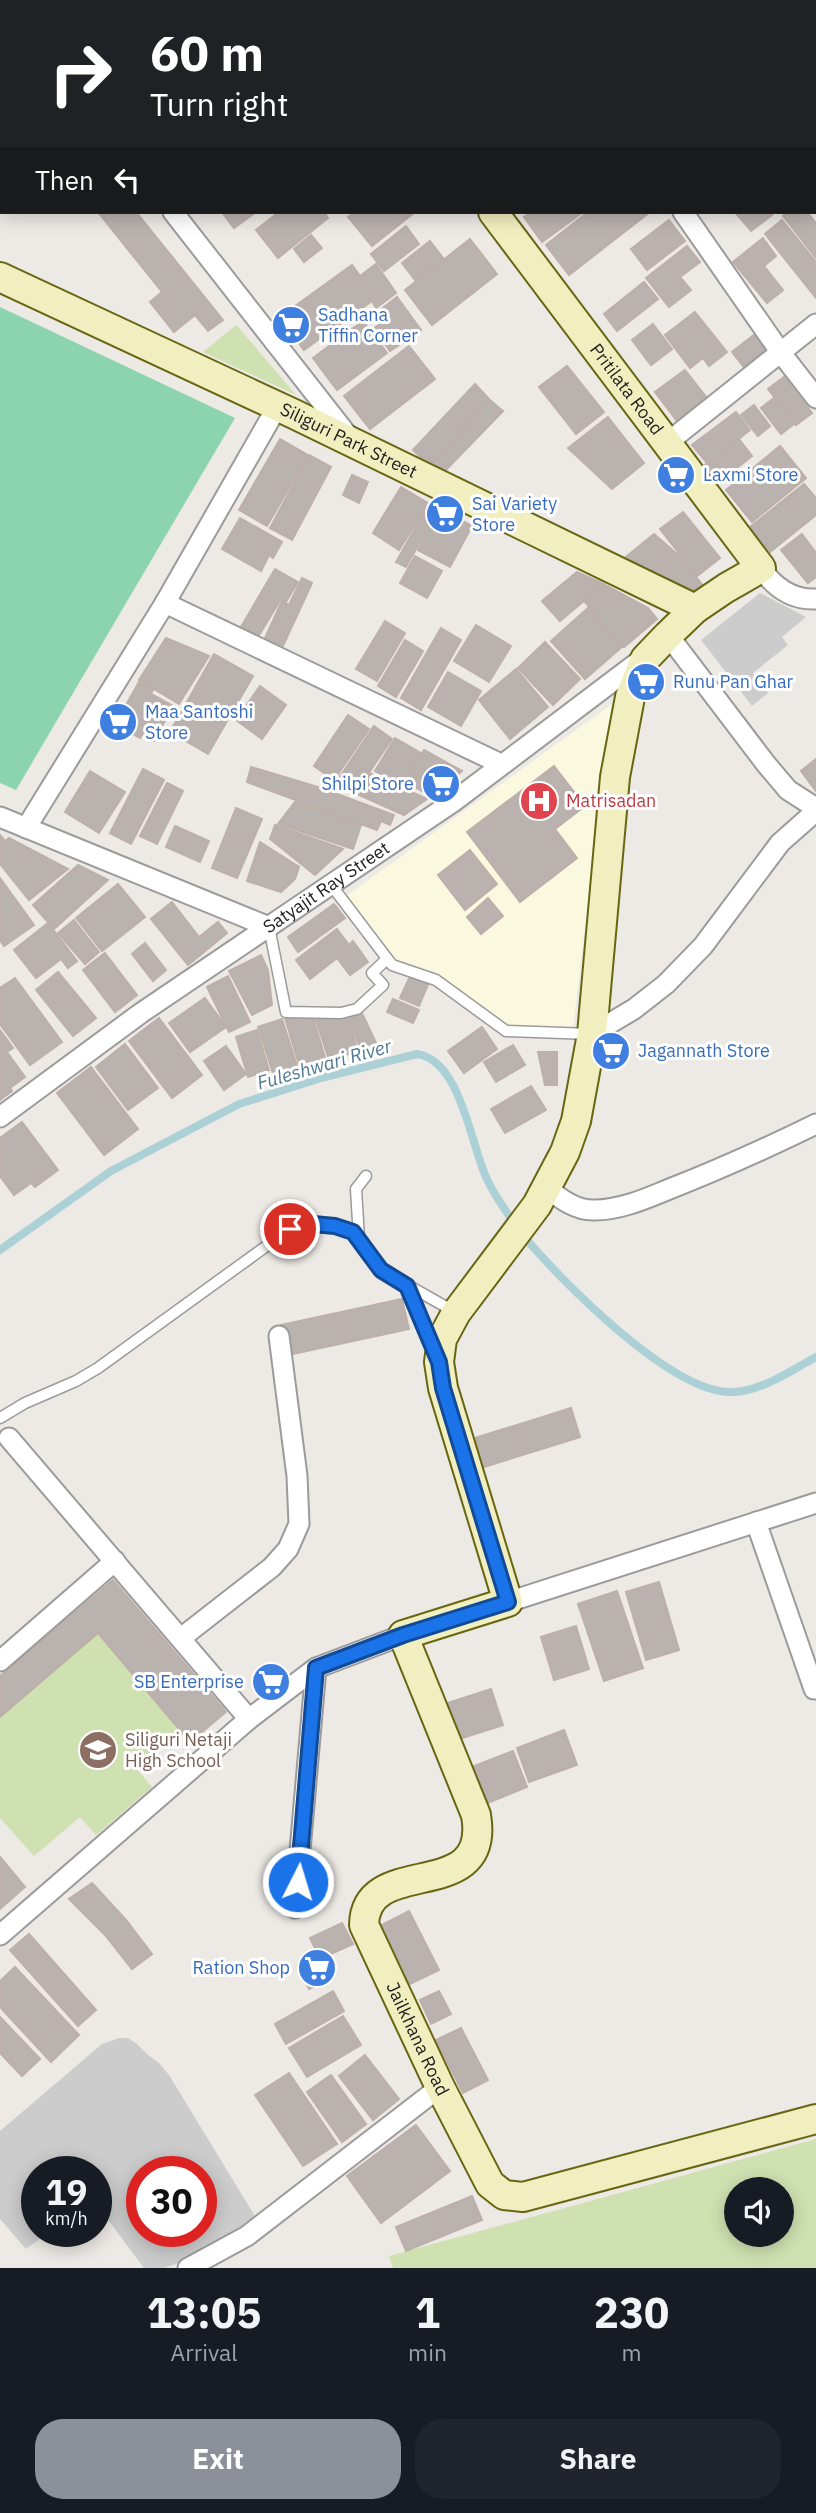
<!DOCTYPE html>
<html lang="en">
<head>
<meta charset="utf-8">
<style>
	:root { --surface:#171b24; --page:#20242c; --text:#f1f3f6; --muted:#9ea1a6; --accent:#8c9099 }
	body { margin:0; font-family:"IBM Plex Sans",sans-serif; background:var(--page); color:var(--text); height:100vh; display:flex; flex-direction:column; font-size:26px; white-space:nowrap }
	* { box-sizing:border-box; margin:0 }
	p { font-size:23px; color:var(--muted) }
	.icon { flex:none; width:38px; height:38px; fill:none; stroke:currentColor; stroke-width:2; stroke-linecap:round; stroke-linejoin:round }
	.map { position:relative; height:2268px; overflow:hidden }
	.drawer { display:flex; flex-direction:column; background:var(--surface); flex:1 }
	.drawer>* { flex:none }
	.top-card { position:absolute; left:0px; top:0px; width:817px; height:214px; box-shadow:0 4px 18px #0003; background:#202124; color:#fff; overflow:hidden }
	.controls { position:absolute; left:724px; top:2177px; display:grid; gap:14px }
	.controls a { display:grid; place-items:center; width:70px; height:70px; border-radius:50%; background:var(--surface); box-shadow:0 4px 18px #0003; font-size:35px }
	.speed { position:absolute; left:21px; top:2156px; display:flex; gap:14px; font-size:35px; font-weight:700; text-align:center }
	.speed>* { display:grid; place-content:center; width:91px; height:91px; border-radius:50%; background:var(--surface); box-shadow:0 4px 18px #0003; line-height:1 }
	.speed small { font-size:18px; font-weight:400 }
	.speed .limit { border:10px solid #d22; background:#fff; color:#111 }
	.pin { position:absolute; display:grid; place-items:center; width:60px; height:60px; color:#fff; margin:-30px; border:4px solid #fff; border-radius:50%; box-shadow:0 2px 7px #0007 }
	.me { position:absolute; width:77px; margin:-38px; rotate:5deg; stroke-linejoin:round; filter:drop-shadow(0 0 5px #0008) }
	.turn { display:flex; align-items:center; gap:24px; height:147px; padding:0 35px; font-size:32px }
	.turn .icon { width:91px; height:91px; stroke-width:2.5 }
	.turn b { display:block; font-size:49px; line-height:60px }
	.then { display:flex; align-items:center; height:66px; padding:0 35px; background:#0003; gap:14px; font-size:26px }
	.eta { display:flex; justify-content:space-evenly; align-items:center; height:119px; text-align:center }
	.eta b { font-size:42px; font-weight:700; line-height:49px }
	.button { display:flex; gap:14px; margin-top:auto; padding:14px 35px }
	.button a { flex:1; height:80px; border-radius:28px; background:var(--accent); color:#fff; font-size:28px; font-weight:700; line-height:80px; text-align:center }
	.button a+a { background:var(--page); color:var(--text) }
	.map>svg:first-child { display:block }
</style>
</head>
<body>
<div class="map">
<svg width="816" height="2268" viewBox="0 0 816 2268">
	<rect width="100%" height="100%" fill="#ede9e5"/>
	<polygon fill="#fbf8e0" points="612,704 573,1028 507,1027 438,977 398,965 345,897"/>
	<g fill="#ccc" fill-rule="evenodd">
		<polygon points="760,593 806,617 782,637 788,645 753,673 768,693 752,706 701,640"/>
		<path d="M119,2038H128L137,2044L148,2055L159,2063L169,2075L256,2218L191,2259L164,2268H144L103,2213L96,2212V2172H37V2231H51L26,2249L0,2219V2131L102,2044ZM142,2172H201V2231H142Z"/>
	</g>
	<g fill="#cfe1b1" fill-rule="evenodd">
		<polygon points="236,325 240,329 296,395 203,352"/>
		<polygon points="98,1633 179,1729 135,1767 152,1787 96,1835 80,1817 34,1856 0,1818 0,1717"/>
		<path d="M816,2139V2268H393L389,2256ZM737,2189H782V2235H737Z"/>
	</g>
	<polygon fill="#8cd3af" points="0,307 235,418 16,790 0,783"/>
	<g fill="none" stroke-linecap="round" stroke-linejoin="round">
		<g stroke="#abd1d6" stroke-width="8">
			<path d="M522,1234C560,1280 667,1388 727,1392C758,1394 790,1371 816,1357"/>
			<path d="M0,1250L111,1171L239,1104L321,1078L417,1054C460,1060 470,1141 486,1177C493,1193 504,1209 515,1224"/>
		</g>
	</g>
	<g fill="#bab2ae" stroke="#bdafa9" stroke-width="2">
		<polygon points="98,212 136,212 223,320 208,331 195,315 174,332 150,302 162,292"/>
		<polygon points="222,212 256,212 234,228"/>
		<polygon points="279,212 324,212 328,218 278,258 256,230"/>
		<polygon points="355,212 415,212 372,246 348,217"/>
		<polygon points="531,212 583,212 542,242 524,217"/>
		<polygon points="588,212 650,212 569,275 546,245"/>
		<polygon points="735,212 769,212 772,215 751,231"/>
		<polygon points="788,212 807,212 816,223 816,258 783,216"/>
		<polygon points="669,220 685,241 647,270 631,249"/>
		<polygon points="782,220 816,262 816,298 765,234"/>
		<polygon points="406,226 419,244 384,271 371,254"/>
		<polygon points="311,235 322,248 304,262 294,249"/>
		<polygon points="763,238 776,256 764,266 783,290 767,303 733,262"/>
		<polygon points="470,239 497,274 432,325 405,290"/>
		<polygon points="430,241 443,258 415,280 402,263"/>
		<polygon points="687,246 700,262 680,277 691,290 669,307 646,278"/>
		<polygon points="376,264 396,293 376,308 372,301 304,350 280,317 352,265 360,276"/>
		<polygon points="644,282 658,299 617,331 604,314"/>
		<polygon points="397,297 421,330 390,351 374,328 382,323 375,314"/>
		<polygon points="695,312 727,352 709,366 703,358 690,368 665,335"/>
		<polygon points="363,321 387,353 337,390 313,358"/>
		<polygon points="653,324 672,349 651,365 632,340"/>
		<polygon points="754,335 769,353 747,371 732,352"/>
		<polygon points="409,346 435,379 370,429 344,396"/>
		<polygon points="567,366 604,412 576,434 539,387"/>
		<polygon points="685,370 707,398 677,421 655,392"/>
		<polygon points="784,377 812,413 796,425 768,389"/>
		<polygon points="475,384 490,400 429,465 413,450"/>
		<polygon points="774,398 794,424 781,434 761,408"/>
		<polygon points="491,401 503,411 441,475 430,464"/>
		<polygon points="754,405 770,426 758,436 741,415"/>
		<polygon points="736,412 750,430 707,463 692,445"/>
		<polygon points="608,417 644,463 612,489 568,448"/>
		<polygon points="280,439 308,455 267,526 239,510"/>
		<polygon points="739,439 752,456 719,482 705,465"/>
		<polygon points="780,446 806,478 752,522 726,490"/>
		<polygon points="309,455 331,467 292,540 270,528"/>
		<polygon points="352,475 368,482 359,503 343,495"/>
		<polygon points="804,484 816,498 816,515 770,552 750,527"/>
		<polygon points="401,487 428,503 399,550 373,533"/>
		<polygon points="429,503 439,508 406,567 396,562"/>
		<polygon points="440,509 472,526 450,567 418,550"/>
		<polygon points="683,512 720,558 697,576 660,529"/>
		<polygon points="240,518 282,542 273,558 269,555 261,571 222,549"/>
		<polygon points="654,534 677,554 705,588 694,597 622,560"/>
		<polygon points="802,534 816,553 816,577 808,583 781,550"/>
		<polygon points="415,556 442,571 427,598 400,583"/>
		<polygon points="275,569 298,582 286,602 281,599 258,637 241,627"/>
		<polygon points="577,572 604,584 560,621 542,601"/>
		<polygon points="302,578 312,583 283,646 265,638 282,601 289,605"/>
		<polygon points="605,585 648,608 657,619 624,647 585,602"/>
		<polygon points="588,608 622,647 585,679 551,641"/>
		<polygon points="385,621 405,633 377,681 356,669"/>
		<polygon points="476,625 511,646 489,682 454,661"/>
		<polygon points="441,628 461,640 421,710 401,698"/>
		<polygon points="166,638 209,656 179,704 139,680"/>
		<polygon points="405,640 423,651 396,697 378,686"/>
		<polygon points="545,642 580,679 553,705 518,668"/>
		<polygon points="214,654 253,676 208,754 170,732"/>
		<polygon points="516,669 548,707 510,739 479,700"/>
		<polygon points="448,672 481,691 461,726 428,707"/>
		<polygon points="139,682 153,690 151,694 173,706 154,741 142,735 140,738 115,724"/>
		<polygon points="260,686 286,705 262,739 236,720"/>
		<polygon points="348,715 369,729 334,780 314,766"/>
		<polygon points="374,726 392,739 355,793 337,781"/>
		<polygon points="395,738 421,753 401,787 375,771"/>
		<polygon points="424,750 462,771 431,796 406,782"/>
		<polygon points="816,759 816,791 801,771"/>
		<polygon points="554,766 585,806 555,829 577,858 520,902 467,832"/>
		<polygon points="251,767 321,788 394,815 390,825 381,821 377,830 247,782"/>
		<polygon points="143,769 164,780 131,844 110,833"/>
		<polygon points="90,771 125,792 99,833 65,812"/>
		<polygon points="369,773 427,799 404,815 359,795"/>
		<polygon points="167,783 183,791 157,844 140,836"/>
		<polygon points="295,802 361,825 353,849 278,824"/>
		<polygon points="236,808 262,819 237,878 212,868"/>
		<polygon points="275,825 343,849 315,875 270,839"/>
		<polygon points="175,826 209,841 200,862 166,847"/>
		<polygon points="0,835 5,841 9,838 68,869 29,900 0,864"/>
		<polygon points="260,842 299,867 295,879 281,892 247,881"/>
		<polygon points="470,850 497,884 465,910 438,875"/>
		<polygon points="78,865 108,880 54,929 33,905"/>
		<polygon points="0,878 34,925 4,946 0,940"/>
		<polygon points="118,884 145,917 102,951 76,918"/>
		<polygon points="488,898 503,916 481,934 467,917"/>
		<polygon points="172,902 199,937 218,922 227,933 188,965 151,919"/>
		<polygon points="334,904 345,918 298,952 288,937"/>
		<polygon points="74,920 99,952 85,964 58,933"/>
		<polygon points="48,923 77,961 68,968 61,959 36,978 14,950"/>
		<polygon points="337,929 349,945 353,941 368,962 350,975 337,958 310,979 296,960"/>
		<polygon points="145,943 166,970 153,981 132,954"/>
		<polygon points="105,953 137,995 115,1012 83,970"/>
		<polygon points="261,955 268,970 272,1005 252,1015 229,971"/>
		<polygon points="58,972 96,1018 73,1036 36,990"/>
		<polygon points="411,974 429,982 419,1006 400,998"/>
		<polygon points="228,976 250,1022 229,1032 207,987"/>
		<polygon points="15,978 62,1042 30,1065 0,1024 0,988"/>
		<polygon points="205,998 226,1027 190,1052 169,1023"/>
		<polygon points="393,999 419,1010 413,1023 387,1012"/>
		<polygon points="361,1011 377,1045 361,1051 348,1015"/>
		<polygon points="312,1014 326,1061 300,1068 285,1018"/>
		<polygon points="314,1014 347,1015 358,1051 329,1060"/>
		<polygon points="159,1018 202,1075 172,1098 129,1041"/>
		<polygon points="282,1019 298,1069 274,1076 258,1027"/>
		<polygon points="482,1027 497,1049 464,1073 448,1051"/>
		<polygon points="0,1030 13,1048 7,1052 25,1077 10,1088 12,1091 0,1100"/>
		<polygon points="257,1030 269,1070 248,1077 236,1037"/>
		<polygon points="125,1044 158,1088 128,1110 96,1067"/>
		<polygon points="513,1045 525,1065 496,1082 484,1062"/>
		<polygon points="226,1046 246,1074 224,1090 204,1061"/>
		<polygon points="538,1052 557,1052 557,1085 545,1085"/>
		<polygon points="91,1067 138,1129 104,1155 57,1093"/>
		<polygon points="531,1086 546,1110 505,1133 491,1109"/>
		<polygon points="22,1122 58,1170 35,1187 31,1183 14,1195 0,1176 0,1138"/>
		<polygon points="402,1299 409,1329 288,1355 281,1325"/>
		<polygon points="571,1408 580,1437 481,1468 472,1439"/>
		<polygon points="113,1580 226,1712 190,1742 98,1633 0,1717 0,1676"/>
		<polygon points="659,1582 679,1650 646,1660 626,1592"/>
		<polygon points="617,1591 643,1668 604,1681 578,1604"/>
		<polygon points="576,1626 589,1669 554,1680 541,1637"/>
		<polygon points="491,1689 503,1725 453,1741 442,1705"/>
		<polygon points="564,1730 577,1765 529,1782 517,1748"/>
		<polygon points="513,1751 527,1787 478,1807 464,1770"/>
		<polygon points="0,1857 25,1887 0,1909"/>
		<polygon points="92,1883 126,1920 152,1954 132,1969 105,1935 69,1899"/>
		<polygon points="409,1911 439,1970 408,1985 378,1927"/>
		<polygon points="342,1923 353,1944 320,1959 310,1938"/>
		<polygon points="29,1934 96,2010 78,2026 10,1950"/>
		<polygon points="314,1958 325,1982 309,1989 298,1966"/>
		<polygon points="15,1967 79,2035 51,2062 0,2007 0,1981"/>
		<polygon points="333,1991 344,2011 286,2044 275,2024"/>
		<polygon points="439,1991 451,2014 431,2024 420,2000"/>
		<polygon points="343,2016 361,2045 307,2077 289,2048"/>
		<polygon points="0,2017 40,2059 22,2076 0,2053"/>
		<polygon points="461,2028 488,2080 463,2093 436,2040"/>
		<polygon points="365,2055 399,2099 373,2120 339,2076"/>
		<polygon points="289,2073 337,2144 303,2166 255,2095"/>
		<polygon points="331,2075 366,2124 342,2142 307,2092"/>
		<polygon points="416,2125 450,2171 381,2223 347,2176"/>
		<polygon points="472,2196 482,2220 406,2251 396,2227"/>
	</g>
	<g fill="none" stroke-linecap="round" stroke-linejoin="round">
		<defs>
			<g id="lane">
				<polyline points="332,886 392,965 436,980 506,1031 591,1034"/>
				<polyline points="269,927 286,1012 341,1013 357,1009 383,985 372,973 387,959"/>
				<polyline points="359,1238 356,1189 366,1176"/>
				<polyline points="407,1286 433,1348"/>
				<polyline points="0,1418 25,1403 76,1381 98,1368 290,1229 313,1224 335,1226 353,1232 381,1270 455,1312"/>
			</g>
			<g id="street">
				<polyline points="8,0 9,2"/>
				<polyline points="528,0 529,2"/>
				<polyline points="188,2 191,0"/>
				<polyline points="582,2 584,0"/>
				<polyline points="173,212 349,437"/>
				<polyline points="683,212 781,353 816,398"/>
				<polyline points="667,443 816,324"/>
				<path d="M761,568C774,587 792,600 816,599"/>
				<polyline points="165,603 501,764"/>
				<polyline points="668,635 766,764 788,790 816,808"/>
				<polyline points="0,817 269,927"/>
				<polyline points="26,828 165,603 277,407"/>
				<polyline points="592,1034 634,1009 666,984 703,946 780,843 816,811"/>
				<path id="s1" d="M0,1117L141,1013L453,802L646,656"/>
				<path d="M547,1188C561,1199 576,1211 595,1210C620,1210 645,1199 667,1190C718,1170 767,1148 816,1124"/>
				<polyline points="9,1438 249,1719"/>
				<polyline points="756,1522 814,1689 816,1689"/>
				<polyline points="508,1602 816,1503"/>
				<polyline points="181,1638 272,1567 288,1549 299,1524 297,1476 279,1336"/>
				<polyline points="0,1661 115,1561"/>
				<polyline points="295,1908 316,1668"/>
				<polyline points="0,1935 249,1719 316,1668 403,1635"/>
				<polyline points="188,2268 247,2236 440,2087"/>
			</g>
			<g id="secondary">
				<polyline points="334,0 335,2"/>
				<path id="s2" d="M493,212L761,568L726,588L695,609L668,635L645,659L630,697L615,777L592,1034L576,1121L565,1152L537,1205L456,1313L442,1339L439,1362L443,1388L508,1602L403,1635L476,1815C492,1907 365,1852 364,1925L440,2087L490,2184L504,2195L523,2197L816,2119"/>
				<path id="s3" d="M0,277L294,414L695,609"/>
			</g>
		</defs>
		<use href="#lane" stroke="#9b9b9b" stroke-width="13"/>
		<use href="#street" stroke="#9b9b9b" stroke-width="23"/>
		<use href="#secondary" stroke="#676612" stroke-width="32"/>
		<g stroke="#e87b7d" stroke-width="4.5" stroke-dasharray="3.5 3.5" stroke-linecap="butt">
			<polyline points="0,66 2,68"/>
			<polyline points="0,143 2,141"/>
			<polyline points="0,177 2,175"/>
		</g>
		<use href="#lane" stroke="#fff" stroke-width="10"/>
		<use href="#street" stroke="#fff" stroke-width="19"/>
		<use href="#secondary" stroke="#f1eebf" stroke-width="28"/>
	</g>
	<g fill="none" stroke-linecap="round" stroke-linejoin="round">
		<defs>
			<polyline id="route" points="290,1229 313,1224 335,1226 353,1232 381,1270 407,1286 439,1362 443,1388 508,1602 403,1635 316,1668 298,1882"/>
		</defs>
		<use href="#route" stroke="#114b97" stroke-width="18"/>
		<use href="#route" stroke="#1a73e8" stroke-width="12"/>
	</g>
	<defs>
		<symbol id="supermarket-disc" viewBox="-11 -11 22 22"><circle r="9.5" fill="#3f7fe0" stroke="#fff"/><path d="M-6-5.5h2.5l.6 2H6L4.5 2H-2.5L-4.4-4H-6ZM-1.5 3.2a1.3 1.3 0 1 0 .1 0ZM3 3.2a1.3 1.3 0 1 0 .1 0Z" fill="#fff"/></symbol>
		<symbol id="hospital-disc" viewBox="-11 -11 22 22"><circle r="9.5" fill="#e0444e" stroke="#fff"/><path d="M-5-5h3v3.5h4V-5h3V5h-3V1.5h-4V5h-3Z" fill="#fff"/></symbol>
		<symbol id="school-disc" viewBox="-11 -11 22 22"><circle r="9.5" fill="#8d6e63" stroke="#fff"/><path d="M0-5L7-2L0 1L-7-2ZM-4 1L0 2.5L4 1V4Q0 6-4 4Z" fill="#fff"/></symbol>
	</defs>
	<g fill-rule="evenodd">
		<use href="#supermarket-disc" x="269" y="303" width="44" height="44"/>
		<use href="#supermarket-disc" x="654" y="453" width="44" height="44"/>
		<use href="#supermarket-disc" x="423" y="492" width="44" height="44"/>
		<use href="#supermarket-disc" x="624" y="660" width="44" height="44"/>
		<use href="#supermarket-disc" x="96" y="700" width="44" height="44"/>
		<use href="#supermarket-disc" x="419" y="762" width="44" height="44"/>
		<use href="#hospital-disc" x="517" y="779" width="44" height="44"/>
		<use href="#supermarket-disc" x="589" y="1029" width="44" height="44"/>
		<use href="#supermarket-disc" x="249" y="1660" width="44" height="44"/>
		<use href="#school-disc" x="76" y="1728" width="44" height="44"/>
		<use href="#supermarket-disc" x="295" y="1946" width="44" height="44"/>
	</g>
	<g text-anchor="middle" stroke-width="6" stroke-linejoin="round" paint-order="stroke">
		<g font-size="18" fill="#366cbe" stroke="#fff" text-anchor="start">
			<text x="318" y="321">Sadhana<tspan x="318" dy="21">Tiffin Corner</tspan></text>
			<text x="703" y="481">Laxmi Store</text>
			<text x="472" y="510">Sai Variety<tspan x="472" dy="21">Store</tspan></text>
			<text x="673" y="688">Runu Pan Ghar</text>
			<text x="145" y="718">Maa Santoshi<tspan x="145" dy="21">Store</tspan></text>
			<text x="414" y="790" text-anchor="end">Shilpi Store</text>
			<text x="638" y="1057">Jagannath Store</text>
			<text x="244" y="1688" text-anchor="end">SB Enterprise</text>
			<text x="290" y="1974" text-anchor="end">Ration Shop</text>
		</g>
		<g font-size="18" fill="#1e1e1e" stroke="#fff">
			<text dy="6" stroke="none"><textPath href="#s2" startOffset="222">Pritilata Road</textPath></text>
			<text dy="6" stroke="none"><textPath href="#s3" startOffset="385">Siliguri Park Street</textPath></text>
			<text dy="6" stroke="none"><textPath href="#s1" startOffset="399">Satyajit Ray Street</textPath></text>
			<text dy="6" stroke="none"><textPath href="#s2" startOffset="2202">Jailkhana Road</textPath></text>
		</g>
		<g font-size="18" fill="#be3a42" stroke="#fff" text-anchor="start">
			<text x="566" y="807">Matrisadan</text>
		</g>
		<g font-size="18" fill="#785e54" stroke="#fff" text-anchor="start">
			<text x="125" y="1746">Siliguri Netaji<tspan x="125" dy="21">High School</tspan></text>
		</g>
		<g font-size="19" font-style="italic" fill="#4f7993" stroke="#fff">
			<text transform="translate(324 1064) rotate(-16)" y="7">Fuleshwari River</text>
		</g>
	</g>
</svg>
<div class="controls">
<a><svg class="icon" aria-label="sound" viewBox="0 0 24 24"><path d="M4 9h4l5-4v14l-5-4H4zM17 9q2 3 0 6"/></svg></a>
</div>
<div class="speed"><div>19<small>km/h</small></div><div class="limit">30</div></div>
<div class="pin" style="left:290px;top:1229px;background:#d93025"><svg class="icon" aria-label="arrive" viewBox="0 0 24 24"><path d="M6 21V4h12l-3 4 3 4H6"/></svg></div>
<svg class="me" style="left:298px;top:1882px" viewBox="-20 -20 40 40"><circle r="17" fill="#1a73e8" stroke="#fff" stroke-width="3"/><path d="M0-11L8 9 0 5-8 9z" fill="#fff"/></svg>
<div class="top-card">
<div class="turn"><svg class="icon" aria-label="right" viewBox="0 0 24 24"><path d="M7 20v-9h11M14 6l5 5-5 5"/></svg><div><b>60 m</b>Turn right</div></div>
<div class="then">Then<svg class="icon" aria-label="left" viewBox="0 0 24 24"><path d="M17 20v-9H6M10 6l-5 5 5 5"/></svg></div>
</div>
</div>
<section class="drawer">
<div class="eta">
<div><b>13:05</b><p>Arrival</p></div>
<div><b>1</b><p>min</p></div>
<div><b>230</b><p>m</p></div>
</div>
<div class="button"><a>Exit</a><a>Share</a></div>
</section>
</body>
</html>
